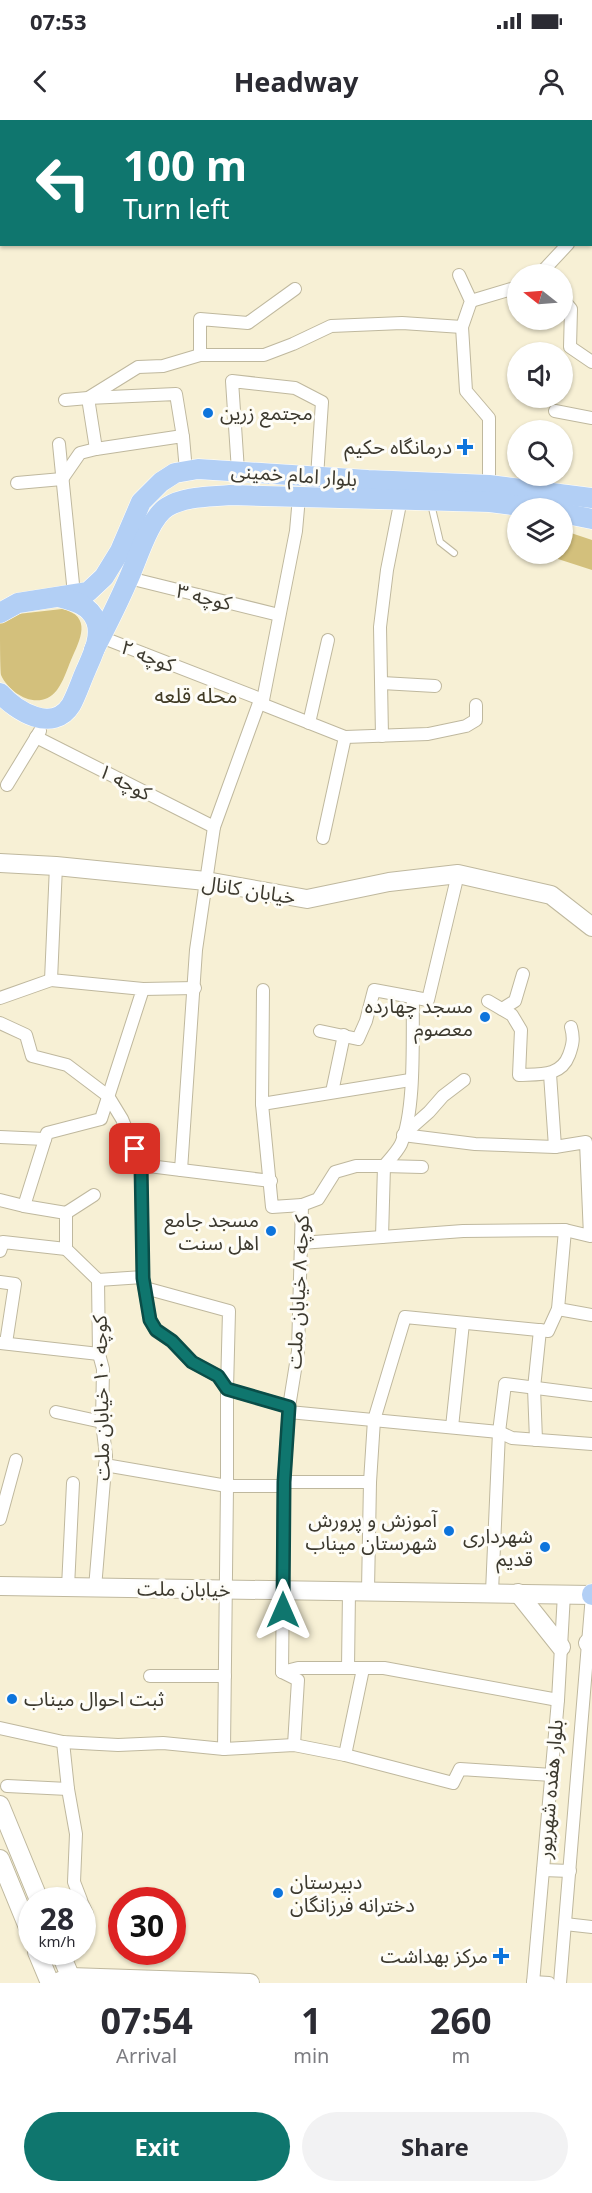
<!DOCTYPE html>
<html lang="en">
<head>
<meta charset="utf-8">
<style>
	:root { --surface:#fff; --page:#f2f2f3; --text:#2b2b33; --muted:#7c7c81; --accent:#0f766e }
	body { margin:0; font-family:"Noto Sans","Noto Sans Arabic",sans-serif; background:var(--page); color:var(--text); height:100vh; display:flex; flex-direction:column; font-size:22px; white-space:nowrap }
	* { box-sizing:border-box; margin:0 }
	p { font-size:20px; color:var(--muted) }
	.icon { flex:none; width:33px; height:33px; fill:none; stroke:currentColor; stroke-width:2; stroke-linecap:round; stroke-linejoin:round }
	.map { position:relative; height:1863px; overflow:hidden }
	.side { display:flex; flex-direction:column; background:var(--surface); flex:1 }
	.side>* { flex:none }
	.guide { position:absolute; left:0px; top:0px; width:592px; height:126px; box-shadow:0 2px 4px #0004; background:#0f766e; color:#fff; overflow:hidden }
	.needle { width:39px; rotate:287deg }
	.buttons { position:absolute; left:507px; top:144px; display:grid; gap:12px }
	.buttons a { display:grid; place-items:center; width:66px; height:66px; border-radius:50%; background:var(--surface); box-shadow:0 2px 4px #0004; font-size:30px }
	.speed { position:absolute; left:18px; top:1767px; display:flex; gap:12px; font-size:30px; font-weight:700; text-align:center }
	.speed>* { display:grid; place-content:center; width:78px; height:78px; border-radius:50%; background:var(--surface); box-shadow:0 2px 4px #0004; line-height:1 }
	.speed small { font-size:15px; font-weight:400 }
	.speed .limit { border:9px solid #d22; background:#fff; color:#111 }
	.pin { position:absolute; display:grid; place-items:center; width:51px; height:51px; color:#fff; margin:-26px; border-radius:12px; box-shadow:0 3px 9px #0006 }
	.me { position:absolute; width:66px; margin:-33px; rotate:0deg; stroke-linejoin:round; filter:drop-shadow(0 0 4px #0008) }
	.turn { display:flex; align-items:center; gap:21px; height:126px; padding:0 24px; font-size:27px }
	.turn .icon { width:78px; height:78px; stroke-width:2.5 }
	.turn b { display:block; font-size:42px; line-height:51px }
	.eta { display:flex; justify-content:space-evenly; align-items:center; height:102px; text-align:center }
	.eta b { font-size:36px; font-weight:700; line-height:42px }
	.action { display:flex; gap:12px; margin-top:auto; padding:12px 24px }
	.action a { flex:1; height:69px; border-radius:36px; background:var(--accent); color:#fff; font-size:24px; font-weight:700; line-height:69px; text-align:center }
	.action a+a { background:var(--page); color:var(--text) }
	.status { display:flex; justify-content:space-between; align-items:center; height:42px; padding:0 30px; background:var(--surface); direction:ltr }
	.status svg { height:16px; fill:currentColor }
	header { display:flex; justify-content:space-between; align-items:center; height:78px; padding:0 24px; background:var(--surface); font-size:27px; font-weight:700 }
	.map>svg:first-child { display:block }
</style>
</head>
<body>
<div class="status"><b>07:53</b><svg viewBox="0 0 49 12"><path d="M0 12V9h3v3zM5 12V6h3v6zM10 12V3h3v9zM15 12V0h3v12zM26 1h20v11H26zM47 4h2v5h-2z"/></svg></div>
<header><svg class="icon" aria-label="back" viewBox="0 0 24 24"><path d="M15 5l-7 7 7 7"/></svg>Headway<svg class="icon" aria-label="person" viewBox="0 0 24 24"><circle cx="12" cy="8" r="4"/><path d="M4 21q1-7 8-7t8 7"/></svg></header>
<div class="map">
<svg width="592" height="1863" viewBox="0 0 592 1863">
	<rect width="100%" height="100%" fill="#f7f0d5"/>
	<g fill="#d3c07c">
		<polygon points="568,412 592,420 592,450 558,439 559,434 562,434 563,415"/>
		<path d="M62,489C93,496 80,520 71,540C67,550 63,562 57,570C40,592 10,575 1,555C0,547 0,511 0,499L9,495Z"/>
	</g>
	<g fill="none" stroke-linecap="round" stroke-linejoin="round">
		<defs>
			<polyline id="lane" points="431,384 440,422 454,433"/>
			<g id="street">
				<polyline points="591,99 592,98"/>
				<polyline points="540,154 568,124"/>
				<polyline points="459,155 471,181 462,207 466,271 489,298 489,365"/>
				<polyline points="562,178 571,189 570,227 592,242"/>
				<polyline points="471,181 518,167"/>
				<polyline points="200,235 200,199 248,203 295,169"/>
				<polyline points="65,280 88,278 138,247 163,246 200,235 264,235 293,224 331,206 402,203 462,207"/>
				<polyline points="555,291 592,298"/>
				<polyline points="59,324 74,474"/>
				<polyline points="96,329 88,278 176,274 183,317"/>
				<polyline points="238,351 232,261 295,268 322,282 317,357"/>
				<polyline points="17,363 62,359 80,333 96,329 176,317 183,317 186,351"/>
				<polyline points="129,458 279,495"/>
				<polyline points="101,517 263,580"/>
				<polyline points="382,563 435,566"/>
				<polyline points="263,580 296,411 299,377"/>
				<polyline points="259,583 345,617 428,614 466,606 476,600 476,585"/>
				<polyline points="309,603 328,520"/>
				<polyline points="382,616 380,507 387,450 401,379"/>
				<polyline points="36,617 214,707"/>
				<polyline points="7,665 40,611"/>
				<polyline points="323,718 345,617"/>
				<polyline points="56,746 51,860 143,869 101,999 47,1013 24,1086 66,1093 66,1129 98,1160 143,1157 141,1045 181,1050 196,830 214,707 259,583 263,580"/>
				<polyline points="143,869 195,868"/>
				<polyline points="263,870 262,984 272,1087 302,1085 298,1231 289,1287 284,1362 282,1552 298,1560 294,1625"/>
				<polyline points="0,878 51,860"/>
				<path d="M488,881L512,895L521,910L519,955C539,954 561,957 569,935C573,924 574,918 571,907"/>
				<polyline points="502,889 515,881 523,854"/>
				<polyline points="0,903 26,915 32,936 67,945 108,976 122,999 141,1045"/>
				<polyline points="320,911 358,919 366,901 374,870 428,880 458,754"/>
				<polyline points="332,972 344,915"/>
				<polyline points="262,984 410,960"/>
				<polyline points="404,1014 429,992 443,976 464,960"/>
				<polyline points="403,1015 475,1024 555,1027"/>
				<polyline points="0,1017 45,1019"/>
				<path d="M384,1046C390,1039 397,1032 401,1024C416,988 412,918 413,877"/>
				<polyline points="384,1046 422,1047"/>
				<polyline points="181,1050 271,1061"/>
				<polyline points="0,1080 24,1086"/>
				<polyline points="302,1085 318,1079 335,1052 356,1046 384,1046 382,1117"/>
				<polyline points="66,1093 94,1075"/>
				<polyline points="301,1123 463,1111 565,1110 590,1116 586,1022 555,1027 550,954"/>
				<polyline points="0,1131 3,1122 66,1129"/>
				<polyline points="143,1160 150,1199 156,1211 172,1221 192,1242 218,1256 227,1269"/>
				<polyline points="0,1162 15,1164 6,1223"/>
				<polyline points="145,1168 229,1191 227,1269"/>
				<polyline points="558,1189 592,1195"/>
				<polyline points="0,1223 99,1234"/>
				<polyline points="56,1292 102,1302"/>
				<polyline points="289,1292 499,1312 512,1318 592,1324"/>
				<polyline points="452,1307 463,1203"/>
				<polyline points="536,1320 534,1268 540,1210"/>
				<polyline points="105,1345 227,1366 227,1269 289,1287"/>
				<polyline points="284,1362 370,1362"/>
				<polyline points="0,1399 16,1340"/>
				<polyline points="68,1467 73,1363"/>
				<polyline points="95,1468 106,1336 102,1302 103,1249 99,1234 98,1160"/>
				<polyline points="368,1470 370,1362 374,1300 405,1197 548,1211 558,1189 565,1110"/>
				<polyline points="492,1472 499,1312 505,1264 592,1275"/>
				<polyline points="348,1548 349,1471"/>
				<polyline points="282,1552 298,1548 384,1548 558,1580"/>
				<polyline points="150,1556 225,1556"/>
				<polyline points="0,1608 63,1622 118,1625 163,1623 224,1629 294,1625 345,1635 453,1663 460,1649 552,1655"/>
				<polyline points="63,1622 68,1669 76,1714 74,1762 81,1780"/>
				<polyline points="224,1629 227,1366 284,1366"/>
				<polyline points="345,1635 363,1549"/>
				<polyline points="7,1666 68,1669"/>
				<polyline points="543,1750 570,1751"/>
				<polyline points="82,1783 87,1794 82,1797"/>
				<polyline points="565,1804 592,1807"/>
				<polyline points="533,1862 549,1863"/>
				<polyline points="533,1863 558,1580 564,1474"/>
				<polyline points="560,1863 592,1475"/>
			</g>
			<g id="secondary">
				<polyline points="0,743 56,746 206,761 307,779 389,762 458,754 551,775 592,807"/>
				<polyline points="0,1466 592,1475"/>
				<polyline points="518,1473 561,1527"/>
				<polyline points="588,1523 592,1520"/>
				<polyline points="0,1685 39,1780"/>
				<polyline points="0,1739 32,1817"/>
				<polyline points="37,1832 50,1863"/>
				<polyline points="60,1832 73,1863"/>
				<polyline points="55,1863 70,1857 250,1863"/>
			</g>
			<g id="primary">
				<polyline points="562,393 592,399"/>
				<polyline points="0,493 18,483 88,472 104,457 120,431 141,382 161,362 175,353 198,349 368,360 489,365 592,378"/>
				<path d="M94,530C106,507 118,483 128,460C137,441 149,398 167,387C185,376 209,377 230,375L490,382L534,388"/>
				<path d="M0,573C16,591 53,614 71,585C77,574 81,561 86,550C92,536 102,517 96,501C90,485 74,481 59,477"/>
				<polyline points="592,1475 592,1474"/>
			</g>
		</defs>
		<use href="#lane" stroke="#bfb89e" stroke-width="8"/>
		<use href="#street" stroke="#bfb89e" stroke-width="14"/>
		<use href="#secondary" stroke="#bfb89e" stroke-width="20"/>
		<use href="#primary" stroke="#fff" stroke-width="21"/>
		<use href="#lane" stroke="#fff" stroke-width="6"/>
		<use href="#street" stroke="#fff" stroke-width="12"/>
		<use href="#secondary" stroke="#fff" stroke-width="18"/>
		<use href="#primary" stroke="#b2cff5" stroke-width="20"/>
	</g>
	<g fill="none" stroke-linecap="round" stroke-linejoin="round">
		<defs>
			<polyline id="route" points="135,1029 141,1045 143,1158 150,1200 156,1210 172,1221 192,1242 218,1256 227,1269 289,1287 284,1362 283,1490"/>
		</defs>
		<use href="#route" stroke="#0a4d48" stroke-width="15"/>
		<use href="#route" stroke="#0f766e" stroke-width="10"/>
	</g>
	<g fill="#0d74dc" stroke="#fefdf8" stroke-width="2">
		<circle cx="208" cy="293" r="6"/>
		<path d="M462 318h6v6h6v6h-6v6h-6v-6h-6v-6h6z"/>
		<circle cx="485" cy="897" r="6"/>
		<circle cx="271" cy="1111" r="6"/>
		<circle cx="449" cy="1411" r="6"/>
		<circle cx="545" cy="1427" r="6"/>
		<circle cx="12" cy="1579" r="6"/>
		<circle cx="278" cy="1773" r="6"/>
		<path d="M498 1827h6v6h6v6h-6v6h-6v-6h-6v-6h6z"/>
	</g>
	<g text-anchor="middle" stroke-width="6" stroke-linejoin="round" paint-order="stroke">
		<g font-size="20" fill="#3c392e" stroke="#fefdf8" text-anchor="end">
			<text x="220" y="300" text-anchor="start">مجتمع زرین</text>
			<text x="452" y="334">درمانگاه حکیم</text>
			<text x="473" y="893">مسجد چهارده<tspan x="473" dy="23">معصوم</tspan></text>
			<text x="259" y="1107">مسجد جامع<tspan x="259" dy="23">اهل سنت</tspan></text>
			<text x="437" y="1407">آموزش و پرورش<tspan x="437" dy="23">شهرستان میناب</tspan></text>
			<text x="533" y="1423">شهرداری<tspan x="533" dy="23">قدیم</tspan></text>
			<text x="24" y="1586" text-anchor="start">ثبت احوال میناب</text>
			<text x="290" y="1769" text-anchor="start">دبیرستان<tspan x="290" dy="23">دخترانه فرزانگان</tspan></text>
			<text x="488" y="1843">مرکز بهداشت</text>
		</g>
		<g font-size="20" fill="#3c392e" stroke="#fefdf8">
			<text transform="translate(294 355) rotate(4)" y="7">بلوار امام خمینی</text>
			<text transform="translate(204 477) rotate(14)" y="7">کوچه ۳</text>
			<text transform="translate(148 536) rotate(21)" y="7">کوچه ۲</text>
			<text transform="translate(125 662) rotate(27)" y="7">کوچه ۱</text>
			<text transform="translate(249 770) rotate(9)" y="7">خیابان کانال</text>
			<text transform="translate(298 1172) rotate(-87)" y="7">کوچه ۸ خیابان ملت</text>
			<text transform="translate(101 1278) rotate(-91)" y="7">کوچه ۱۰ خیابان ملت</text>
			<text transform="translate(184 1469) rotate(1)" y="7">خیابان ملت</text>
			<text transform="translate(550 1669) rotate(-85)" y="7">بلوار هفده شهریور</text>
		</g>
		<g font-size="21" fill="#413b25" stroke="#fefdf8">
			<text x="196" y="583">محله قلعه</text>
		</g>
	</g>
</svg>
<div class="buttons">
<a><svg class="needle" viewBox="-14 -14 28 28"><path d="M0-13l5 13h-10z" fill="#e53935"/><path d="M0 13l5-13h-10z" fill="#7c7c81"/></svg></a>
<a><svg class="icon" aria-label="sound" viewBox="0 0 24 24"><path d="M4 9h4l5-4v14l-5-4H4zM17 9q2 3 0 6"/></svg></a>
<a><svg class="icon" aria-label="search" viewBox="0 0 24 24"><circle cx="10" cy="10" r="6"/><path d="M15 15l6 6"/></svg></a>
<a><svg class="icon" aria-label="layers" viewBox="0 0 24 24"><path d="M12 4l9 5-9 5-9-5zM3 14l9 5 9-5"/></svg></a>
</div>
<div class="speed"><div>28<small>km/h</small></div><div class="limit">30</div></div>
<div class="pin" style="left:135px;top:1029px;background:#d93025"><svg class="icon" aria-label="arrive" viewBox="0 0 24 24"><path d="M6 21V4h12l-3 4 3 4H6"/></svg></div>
<svg class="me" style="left:283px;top:1490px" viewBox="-20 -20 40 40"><path d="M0-17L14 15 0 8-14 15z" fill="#0f766e" stroke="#fff" stroke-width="4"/></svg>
<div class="guide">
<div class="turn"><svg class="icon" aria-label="left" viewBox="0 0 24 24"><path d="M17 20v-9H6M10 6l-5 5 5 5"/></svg><div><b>100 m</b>Turn left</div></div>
</div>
</div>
<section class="side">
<div class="eta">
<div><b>07:54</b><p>Arrival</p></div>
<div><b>1</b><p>min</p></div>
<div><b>260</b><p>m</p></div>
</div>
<div class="action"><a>Exit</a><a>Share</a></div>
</section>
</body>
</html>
